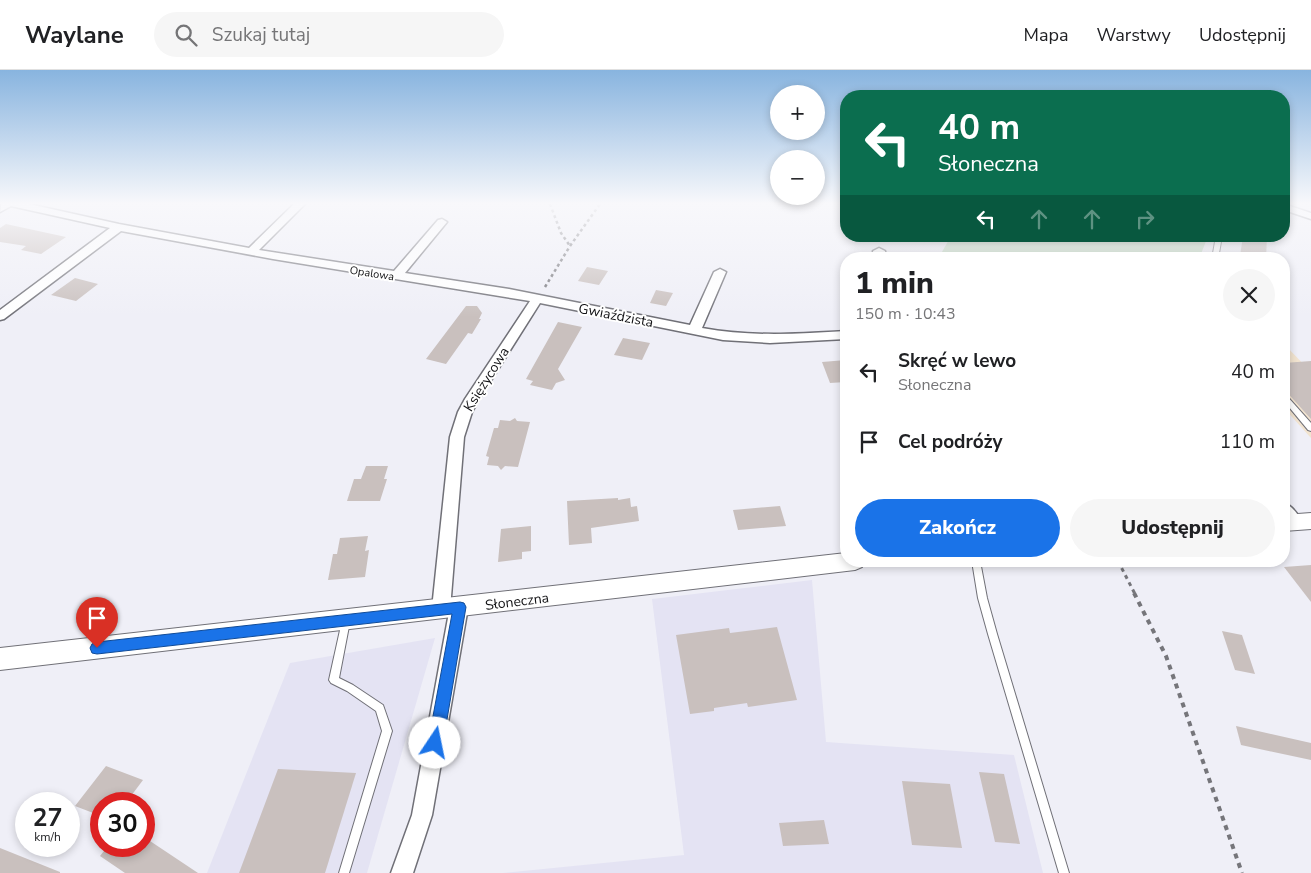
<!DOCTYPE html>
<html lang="pl">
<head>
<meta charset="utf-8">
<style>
	:root { --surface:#fff; --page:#f6f6f6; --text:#202124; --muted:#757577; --line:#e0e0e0; --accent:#1a73e8 }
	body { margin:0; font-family:"Nunito Sans",sans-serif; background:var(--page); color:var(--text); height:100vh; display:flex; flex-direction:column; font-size:19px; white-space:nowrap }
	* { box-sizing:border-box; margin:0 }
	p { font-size:16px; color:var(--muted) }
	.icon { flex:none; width:28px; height:28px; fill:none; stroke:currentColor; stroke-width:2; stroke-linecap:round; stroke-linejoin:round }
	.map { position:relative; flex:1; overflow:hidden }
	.details { position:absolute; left:840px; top:182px; width:450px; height:315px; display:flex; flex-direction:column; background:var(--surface); border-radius:20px; box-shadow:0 2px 8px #0003 }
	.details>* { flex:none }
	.top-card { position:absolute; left:840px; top:20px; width:450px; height:152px; border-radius:20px; box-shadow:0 2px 8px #0003; background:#0b6e4f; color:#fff; overflow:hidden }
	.controls { position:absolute; left:770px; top:15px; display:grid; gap:10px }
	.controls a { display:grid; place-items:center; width:55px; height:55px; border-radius:50%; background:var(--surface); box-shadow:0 2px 8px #0003; font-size:25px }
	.speed { position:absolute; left:15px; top:722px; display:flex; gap:10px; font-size:25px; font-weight:700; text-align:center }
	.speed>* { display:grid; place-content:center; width:65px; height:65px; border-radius:50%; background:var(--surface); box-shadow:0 2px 8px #0003; line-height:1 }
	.speed small { font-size:12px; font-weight:400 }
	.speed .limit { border:8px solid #d22; background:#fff; color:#111 }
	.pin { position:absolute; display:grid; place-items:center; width:42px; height:42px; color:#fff; margin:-51px -21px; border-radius:50% 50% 50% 0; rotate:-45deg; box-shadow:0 0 5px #0007 }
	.pin .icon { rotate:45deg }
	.me { position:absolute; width:55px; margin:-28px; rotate:11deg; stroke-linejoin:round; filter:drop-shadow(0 0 4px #0008) }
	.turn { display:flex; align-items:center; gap:18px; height:105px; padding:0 15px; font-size:22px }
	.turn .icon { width:65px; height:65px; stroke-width:2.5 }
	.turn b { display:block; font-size:35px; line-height:42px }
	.lanes { display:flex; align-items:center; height:48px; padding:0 15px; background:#0003; justify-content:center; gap:25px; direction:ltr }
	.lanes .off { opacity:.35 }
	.round { display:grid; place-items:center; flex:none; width:52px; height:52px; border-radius:26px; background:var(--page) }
	.summary { display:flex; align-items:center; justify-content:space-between; height:85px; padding:0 15px }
	h1 { font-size:30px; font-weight:800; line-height:38px }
	.action { display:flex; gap:10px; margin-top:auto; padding:10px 15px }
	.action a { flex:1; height:58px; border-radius:30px; background:var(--accent); color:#fff; font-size:20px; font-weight:800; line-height:58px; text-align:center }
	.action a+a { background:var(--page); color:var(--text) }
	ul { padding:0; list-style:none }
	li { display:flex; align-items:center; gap:15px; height:70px; padding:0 15px }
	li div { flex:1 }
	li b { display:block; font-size:19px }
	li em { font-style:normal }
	header { display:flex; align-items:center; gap:30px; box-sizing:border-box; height:70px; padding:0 25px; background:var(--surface); border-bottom:1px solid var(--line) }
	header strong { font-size:24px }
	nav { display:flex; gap:28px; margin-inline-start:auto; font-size:18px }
	.search { width:350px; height:45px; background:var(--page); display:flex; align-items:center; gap:12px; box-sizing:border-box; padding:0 18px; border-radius:28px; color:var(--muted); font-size:19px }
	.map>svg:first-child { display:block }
</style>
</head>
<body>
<header>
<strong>Waylane</strong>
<div class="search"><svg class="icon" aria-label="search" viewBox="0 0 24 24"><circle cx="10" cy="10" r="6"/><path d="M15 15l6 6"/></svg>Szukaj tutaj</div>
<nav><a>Mapa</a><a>Warstwy</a><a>Udostępnij</a></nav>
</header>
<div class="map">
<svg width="1311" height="803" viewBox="0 0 1311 803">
	<rect width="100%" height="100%" fill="#efeff7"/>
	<polygon fill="#f2e4d0" points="1284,274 1311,302 1311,368 1284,338"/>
	<g fill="#e4e3f3">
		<polygon points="812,510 826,672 1014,685 1043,803 503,803 684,785 652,529"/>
		<polygon points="435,568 367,803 207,803 290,593"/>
	</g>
	<polygon fill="#c2dbc1" points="951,166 1208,166 1199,189 938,189"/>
	<g fill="#c9c0be">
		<polygon points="6,154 66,167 41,184 21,180 26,176 0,172 0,158"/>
		<polygon points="1243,166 1267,166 1266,189 1249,189 1240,186"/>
		<polygon points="587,197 608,201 599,215 578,211"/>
		<polygon points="75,208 98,214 76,231 51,225"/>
		<polygon points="656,220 673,223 666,236 650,233"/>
		<polygon points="466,236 477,236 482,243 479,249 481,249 472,264 468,263 446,294 426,289"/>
		<polygon points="558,252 582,257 558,299 565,310 556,313 552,320 530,315 533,311 526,309"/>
		<polygon points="623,268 650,273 642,290 614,285"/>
		<polygon points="846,290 846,312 830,313 822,292"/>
		<polygon points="1311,291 1311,349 1284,319 1284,293"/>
		<polygon points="515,348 517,351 530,352 518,397 505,396 501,400 498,396 487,395 489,387 486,386 494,358 498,358 500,350 510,351"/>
		<polygon points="366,396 388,396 384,409 387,409 380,431 347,431 354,409 361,409"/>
		<polygon points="618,428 618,430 630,428 631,437 637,436 639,451 591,458 592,473 569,475 567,431"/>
		<polygon points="780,436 786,456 738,460 733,440"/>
		<polygon points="531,456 531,481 522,482 522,489 498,492 501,459"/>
		<polygon points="368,466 365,481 369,480 365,507 328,510 333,484 337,484 340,468"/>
		<polygon points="1311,495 1311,532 1284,497"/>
		<polygon points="777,557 797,630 748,637 747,633 714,638 714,641 690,644 676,565 729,558 730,563"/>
		<polygon points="1222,561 1242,565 1255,604 1235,600"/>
		<polygon points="1236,656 1311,673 1311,690 1241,675"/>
		<polygon points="106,696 143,710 125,734 101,734 101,746 75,736"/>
		<polygon points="278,699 356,703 325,803 239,803"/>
		<polygon points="979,702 1004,704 1020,774 995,772"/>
		<polygon points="902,711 950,714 962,778 912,775"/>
		<polygon points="824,750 829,774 783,776 779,753"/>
		<polygon points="144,767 198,803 125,803 100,786 108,776 144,776"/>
		<polygon points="0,778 60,802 60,803 0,803"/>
	</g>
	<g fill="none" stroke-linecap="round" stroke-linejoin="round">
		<defs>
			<g id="service">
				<polygon points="1216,166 1222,166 1218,189 1212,189"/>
				<polygon points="1284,325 1286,325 1311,353 1311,361 1308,360 1284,331"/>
				<polygon points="972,491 980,491 987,528 997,564 1069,803 1059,803 988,564 978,528"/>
				<polygon points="346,547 349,548 350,551 339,608 353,615 383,635 392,661 349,803 339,803 382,661 376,641 347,621 331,613 329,610 342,551 343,548"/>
			</g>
			<g id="minor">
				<path d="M1,134H29L119,154L249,178L294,134H305L259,180L394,201L438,150L442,149L447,152L405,203L509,219L690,255L714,202L720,199L726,202L702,258C750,267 798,264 846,261V269L770,273L723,270L540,233L478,331L472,342L464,367L450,539L447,544L441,547L435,544L432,539L450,367L458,342L465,329L530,231L273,189L121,161L4,249L0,250V240L110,158L11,136L0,142Z"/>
				<polygon points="1284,134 1311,143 1311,149 1284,140"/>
				<polygon points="879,178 885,181 886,189 874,189 873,181"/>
				<path d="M1284,433C1292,436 1298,444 1302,452L1300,457C1283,462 1283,444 1284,433Z"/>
				<polygon points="459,529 465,532 468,537 432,745 413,803 391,803 412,745 450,537 453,532"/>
			</g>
			<g id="tertiary">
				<polygon points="1311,443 1311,459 1284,461 1284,445"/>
				<polygon points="846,483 846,491 865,491 862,497 855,500 0,600 0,578"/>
			</g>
		</defs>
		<use href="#service" stroke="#707077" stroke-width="2"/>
		<use href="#minor" stroke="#707077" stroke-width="3"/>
		<use href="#tertiary" stroke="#707077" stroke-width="2"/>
		<g stroke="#75757a" stroke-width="2.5" stroke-dasharray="3 3" stroke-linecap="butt">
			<polyline points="550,134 561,163 570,176"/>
			<polyline points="545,217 570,176 600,134"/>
		</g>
		<polyline stroke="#75757a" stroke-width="3" stroke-dasharray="4 4" stroke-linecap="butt" points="1118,491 1135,524"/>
		<polyline stroke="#75757a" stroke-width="4" stroke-dasharray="5 5" stroke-linecap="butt" points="1134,523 1166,586 1242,803"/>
		<use href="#service" fill="#fff" fill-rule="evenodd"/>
		<use href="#minor" fill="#fff" fill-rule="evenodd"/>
		<use href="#tertiary" fill="#fff" fill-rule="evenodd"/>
	</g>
	<linearGradient id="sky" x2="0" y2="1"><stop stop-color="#88b4df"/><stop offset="0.54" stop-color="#f8f8fb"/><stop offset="1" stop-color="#f8f8fb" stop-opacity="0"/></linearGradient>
	<rect width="1311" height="247" fill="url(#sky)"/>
	<polygon fill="#1a73e8" stroke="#114b97" points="460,532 464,533 466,537 443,673 440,678 435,680 430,678 428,673 452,544 97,584 92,583 90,578 92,574 97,572"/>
	<g text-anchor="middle" stroke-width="4" stroke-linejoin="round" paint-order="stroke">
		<g font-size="11" fill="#111114" stroke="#fff">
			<text transform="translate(372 203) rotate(9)" y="4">Opalowa</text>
		</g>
		<g font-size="14" fill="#111114" stroke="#fff">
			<text transform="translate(616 245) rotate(11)" y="5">Gwiaździsta</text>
			<text transform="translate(486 309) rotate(-58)" y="5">Księżycowa</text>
			<text transform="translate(517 531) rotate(-7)" y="5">Słoneczna</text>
		</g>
	</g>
</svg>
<div class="controls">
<a>+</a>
<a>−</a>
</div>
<div class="speed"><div>27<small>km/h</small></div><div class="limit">30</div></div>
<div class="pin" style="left:97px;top:578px;background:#d93025"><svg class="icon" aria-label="arrive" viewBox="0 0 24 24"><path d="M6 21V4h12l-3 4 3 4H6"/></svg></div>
<svg class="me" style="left:435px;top:673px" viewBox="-20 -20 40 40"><circle r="19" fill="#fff"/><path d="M0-13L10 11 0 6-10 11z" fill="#1a73e8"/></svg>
<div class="top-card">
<div class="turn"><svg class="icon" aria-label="left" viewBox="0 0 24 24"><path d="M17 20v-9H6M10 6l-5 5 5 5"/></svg><div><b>40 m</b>Słoneczna</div></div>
<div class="lanes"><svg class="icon" aria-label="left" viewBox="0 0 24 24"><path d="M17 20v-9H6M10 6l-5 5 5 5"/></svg><svg class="icon off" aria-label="ahead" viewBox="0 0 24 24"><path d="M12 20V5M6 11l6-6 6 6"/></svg><svg class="icon off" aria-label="ahead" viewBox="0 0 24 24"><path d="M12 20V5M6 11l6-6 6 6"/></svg><svg class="icon off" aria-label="right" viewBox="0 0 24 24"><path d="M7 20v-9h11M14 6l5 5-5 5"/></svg></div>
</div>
<section class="details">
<div class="summary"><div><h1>1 min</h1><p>150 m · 10:43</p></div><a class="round"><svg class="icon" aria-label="close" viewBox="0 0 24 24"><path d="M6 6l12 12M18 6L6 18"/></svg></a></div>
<ul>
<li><svg class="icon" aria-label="left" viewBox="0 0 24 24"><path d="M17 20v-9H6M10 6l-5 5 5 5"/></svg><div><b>Skręć w lewo</b><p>Słoneczna</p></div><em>40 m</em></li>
<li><svg class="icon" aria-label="arrive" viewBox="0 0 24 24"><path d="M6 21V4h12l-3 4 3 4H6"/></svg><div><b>Cel podróży</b></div><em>110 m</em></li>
</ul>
<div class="action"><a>Zakończ</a><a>Udostępnij</a></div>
</section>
</div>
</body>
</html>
